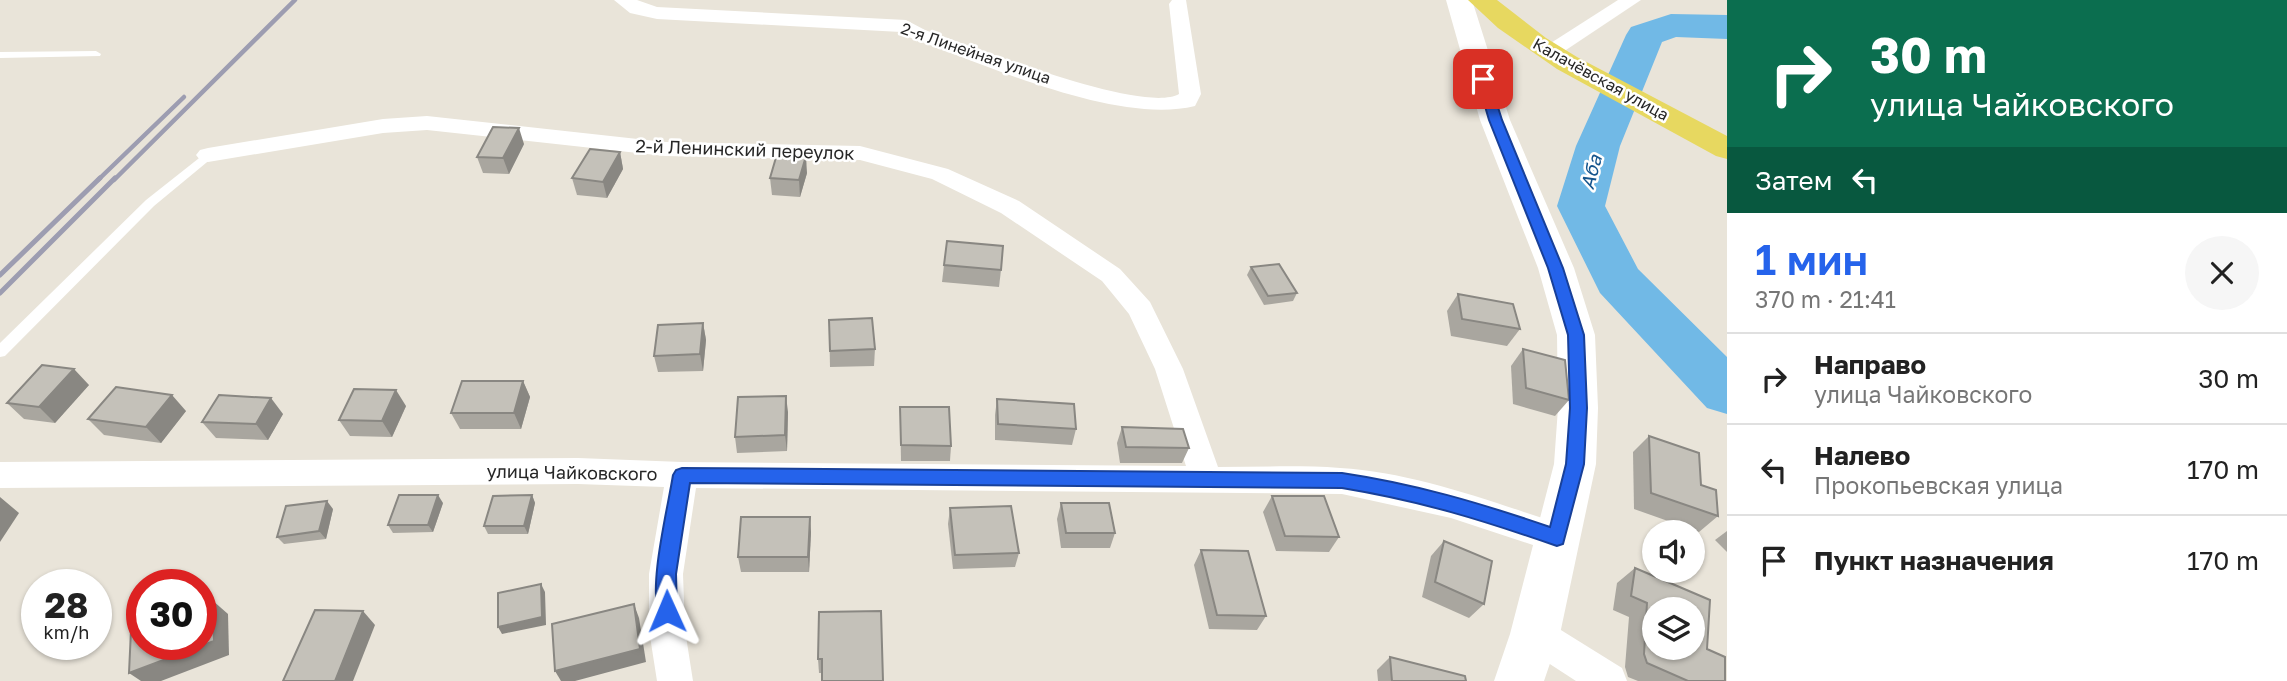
<!DOCTYPE html>
<html lang="ru">
<head>
<meta charset="utf-8">
<style>
	:root { --surface:#fff; --page:#f6f6f6; --text:#222; --muted:#767676; --line:#e0e0e0; --accent:#2563eb }
	body { margin:0; font-family:"Golos Text",sans-serif; background:var(--page); color:var(--text); height:100vh; display:flex; flex-direction:column; font-size:26px; white-space:nowrap }
	* { box-sizing:border-box; margin:0 }
	p { font-size:23px; color:var(--muted) }
	.icon { flex:none; width:38px; height:38px; fill:none; stroke:currentColor; stroke-width:2; stroke-linecap:round; stroke-linejoin:round }
	.map { position:relative; flex:1; overflow:hidden }
	.details { display:flex; flex-direction:column; background:var(--surface); width:560px }
	.details>* { flex:none }
	.guide { background:#0b6e4f; color:#fff; overflow:hidden }
	.buttons { position:absolute; left:1642px; top:520px; display:grid; gap:14px }
	.buttons a { display:grid; place-items:center; width:63px; height:63px; border-radius:50%; background:var(--surface); box-shadow:0 2px 5px #0004; font-size:35px }
	.speed { position:absolute; left:21px; top:569px; display:flex; gap:14px; font-size:35px; font-weight:700; text-align:center }
	.speed>* { display:grid; place-content:center; width:91px; height:91px; border-radius:50%; background:var(--surface); box-shadow:0 2px 5px #0004; line-height:1 }
	.speed small { font-size:18px; font-weight:400 }
	.speed .limit { border:10px solid #d22; background:#fff; color:#111 }
	.pin { position:absolute; display:grid; place-items:center; width:60px; height:60px; color:#fff; margin:-30px; border-radius:14px; box-shadow:0 4px 10px #0006 }
	.me { position:absolute; width:77px; margin:-38px; rotate:359deg; stroke-linejoin:round; filter:drop-shadow(0 0 5px #0008) }
	.turn { display:flex; align-items:center; gap:24px; height:147px; padding:0 28px; font-size:32px }
	.turn .icon { width:91px; height:91px; stroke-width:2.5 }
	.turn b { display:block; font-size:49px; line-height:60px }
	.then { display:flex; align-items:center; height:66px; padding:0 28px; background:#0003; gap:14px; font-size:26px }
	.round { display:grid; place-items:center; flex:none; width:74px; height:74px; border-radius:37px; background:var(--page) }
	.overview { display:flex; align-items:center; justify-content:space-between; height:119px; padding:0 28px }
	h1 { font-size:42px; font-weight:600; line-height:52px; color:var(--accent) }
	ul { padding:0; list-style:none }
	li { display:flex; align-items:center; gap:21px; height:91px; padding:0 28px; border-top:2px solid var(--line) }
	li div { flex:1 }
	li b { display:block; font-size:26px }
	li em { font-style:normal }
	main { display:flex; flex:1; min-height:0 }
	.map>svg:first-child { display:block }
</style>
</head>
<body>
<main>
<div class="map">
<svg width="1727" height="681" viewBox="0 0 1727 681">
	<rect width="100%" height="100%" fill="#e9e4d9"/>
	<g fill="none" stroke-linecap="round" stroke-linejoin="round">
		<polygon fill="#71b9e6" fill-rule="evenodd" points="1671,14 1727,15 1727,39 1676,37 1662,42 1620,146 1605,206 1638,269 1727,357 1727,414 1707,408 1600,293 1557,206 1576,146 1626,35 1631,27"/>
		<g fill="#fff" fill-rule="evenodd">
			<polygon points="96,51 101,54 100,56 0,58 0,52"/>
			<polygon points="208,151 214,155 212,158 154,206 5,356 0,357 0,343 146,200"/>
		</g>
		<g fill="#fff" fill-rule="evenodd">
			<path d="M614,0H637L657,7L906,20L925,30C970,45 1142,115 1179,94L1169,4L1172,0H1186L1201,94L1195,106C1116,125 987,65 911,38L901,32L657,19L630,13Z"/>
			<polygon points="1618,0 1641,0 1557,56 1543,56 1540,52 1543,48"/>
			<path d="M427,116L665,142L860,146L948,169L1019,201L1120,269L1150,302L1183,369L1218,467C1258,467 1300,465 1340,468C1412,472 1490,501 1557,523L1569,528L1574,538L1569,548L1557,553L1451,518L1342,494L696,488L683,574L685,630L693,681H657L649,630V574L664,487L578,484L0,488V462L578,458L682,462L1186,466L1155,369L1129,314L1102,281L1001,213L932,179L860,160L665,156L427,130L383,133L208,162L200,160L196,155L200,150L208,148L383,119Z"/>
			<polygon points="1535,617 1548,622 1622,668 1627,681 1576,681 1522,646 1517,634 1522,622"/>
		</g>
		<polygon fill="#fff" fill-rule="evenodd" points="1446,0 1472,0 1510,120 1574,268 1595,335 1598,408 1596,464 1560,634 1544,681 1494,681 1510,634 1554,464 1558,408 1557,335 1538,268 1480,120"/>
		<polygon fill="#e7d860" fill-rule="evenodd" points="1468,0 1497,0 1546,38 1577,57 1727,136 1727,159 1716,156 1557,69 1498,28"/>
		<g stroke="#9d9db1" stroke-width="4.5">
			<polyline points="98,180 184,97"/>
			<polyline points="114,180 295,0"/>
		</g>
		<g stroke="#9d9db1" stroke-width="5">
			<polyline points="0,275 100,178"/>
			<polyline points="0,293 115,178"/>
		</g>
	</g>
	<g fill="#a9a69f">
		<polygon points="524,144 509,174 483,173 477,157"/>
		<polygon points="620,152 623,169 607,198 577,195 572,178"/>
		<polygon points="807,173 800,197 772,195 770,178"/>
		<polygon points="944,265 1001,270 999,287 942,282"/>
		<polygon points="1251,267 1297,293 1293,301 1264,305 1247,275"/>
		<polygon points="1458,294 1520,329 1507,346 1451,336 1447,311"/>
		<polygon points="829,320 875,349 874,366 830,367"/>
		<polygon points="703,323 706,340 703,371 658,372 654,356"/>
		<polygon points="1523,349 1569,400 1555,416 1513,404 1511,366"/>
		<polygon points="523,381 530,397 521,429 460,429 451,413"/>
		<polygon points="89,385 55,423 24,419 7,403"/>
		<polygon points="997,399 1076,429 1072,445 995,440 995,415"/>
		<polygon points="406,406 392,437 350,436 339,420"/>
		<polygon points="900,407 951,446 950,461 901,461"/>
		<polygon points="186,411 161,443 104,435 88,419"/>
		<polygon points="788,412 787,451 737,453 735,437"/>
		<polygon points="283,414 268,440 216,438 202,422"/>
		<polygon points="1122,427 1189,448 1182,463 1120,463 1117,443"/>
		<polygon points="1649,436 1701,485 1718,516 1699,532 1634,509 1633,452"/>
		<polygon points="532,495 535,503 528,534 488,534 484,526"/>
		<polygon points="1272,496 1339,537 1329,552 1276,551 1263,512"/>
		<polygon points="443,503 433,532 393,533 388,525"/>
		<polygon points="1061,503 1115,533 1110,548 1061,548 1057,519"/>
		<polygon points="950,508 1019,553 1015,567 953,569 948,524"/>
		<polygon points="333,509 326,539 284,544 277,537"/>
		<polygon points="1727,531 1727,552 1715,540"/>
		<polygon points="811,532 809,572 741,572 738,557"/>
		<polygon points="1444,541 1484,604 1469,618 1422,597 1431,556"/>
		<polygon points="1201,550 1266,616 1257,630 1209,629 1194,565"/>
		<polygon points="1635,568 1707,649 1725,681 1638,681 1628,677 1625,667 1629,617 1613,610 1617,583"/>
		<polygon points="881,611 822,673 819,673 818,659"/>
		<polygon points="1390,657 1466,681 1378,681 1377,670"/>
	</g>
	<g fill="#898782">
		<polygon points="519,128 524,144 509,174 503,158"/>
		<polygon points="620,152 623,169 607,198 603,182"/>
		<polygon points="806,156 807,173 800,197 799,180"/>
		<polygon points="703,323 706,340 703,371 700,354"/>
		<polygon points="74,369 89,385 55,423 39,407"/>
		<polygon points="523,381 530,397 521,429 514,413"/>
		<polygon points="396,390 406,406 392,437 382,421"/>
		<polygon points="172,395 186,411 161,443 146,427"/>
		<polygon points="786,396 788,412 787,451 785,435"/>
		<polygon points="271,398 283,414 268,440 256,424"/>
		<polygon points="438,495 443,503 433,532 428,525"/>
		<polygon points="532,495 535,503 528,534 524,526"/>
		<polygon points="0,497 19,513 0,542"/>
		<polygon points="327,501 333,509 326,539 319,531"/>
		<polygon points="810,517 811,532 809,572 808,557"/>
		<polygon points="541,584 545,592 546,625 502,634 498,627"/>
		<polygon points="212,600 228,614 229,655 161,681 141,681 129,673"/>
		<polygon points="634,604 639,618 646,662 575,681 561,681 555,671"/>
		<polygon points="363,611 375,625 353,681 335,681"/>
	</g>
	<g fill="#c4c1b9" stroke="#898782" stroke-width="2" fill-rule="evenodd">
		<polygon points="493,127 519,128 503,158 477,157"/>
		<polygon points="590,149 620,152 603,182 572,178"/>
		<polygon points="777,154 806,156 799,180 770,178"/>
		<polygon points="947,241 1003,246 1001,270 944,265"/>
		<polygon points="1279,264 1297,293 1268,296 1251,267"/>
		<polygon points="1458,294 1513,304 1520,329 1462,319"/>
		<polygon points="872,318 875,349 830,351 829,320"/>
		<polygon points="703,323 700,354 654,356 658,325"/>
		<polygon points="1523,349 1565,360 1569,400 1526,388"/>
		<polygon points="42,365 74,369 39,407 7,403"/>
		<polygon points="462,381 523,381 514,413 451,413"/>
		<polygon points="116,387 172,395 146,427 88,419"/>
		<polygon points="354,389 396,390 382,421 339,420"/>
		<polygon points="219,395 271,398 256,424 202,422"/>
		<polygon points="786,396 785,435 735,437 738,397"/>
		<polygon points="997,399 1074,404 1076,429 998,424"/>
		<polygon points="900,407 949,407 951,446 901,445"/>
		<polygon points="1122,427 1183,429 1189,448 1126,447"/>
		<polygon points="1649,436 1699,453 1701,485 1716,490 1718,516 1651,493"/>
		<polygon points="399,495 438,495 428,525 388,525"/>
		<polygon points="532,495 524,526 484,526 493,496"/>
		<polygon points="1272,496 1324,496 1339,537 1285,536"/>
		<polygon points="327,501 319,531 277,537 286,506"/>
		<polygon points="1061,503 1109,503 1115,533 1066,533"/>
		<polygon points="1011,506 1019,553 955,555 950,508"/>
		<polygon points="741,517 810,517 808,557 738,557"/>
		<polygon points="1444,541 1492,561 1484,604 1435,582"/>
		<polygon points="1201,550 1248,551 1266,616 1217,615"/>
		<path d="M1635,568L1710,600L1707,649L1725,657V681H1688L1647,663L1644,654L1647,603L1631,596ZM1654,609H1692V648H1654Z"/>
		<polygon points="541,584 542,617 498,627 498,593"/>
		<polygon points="212,600 214,641 129,673 131,630 142,626 142,644 201,644 201,604"/>
		<polygon points="634,604 640,649 555,671 552,624"/>
		<polygon points="315,610 363,611 335,681 283,681"/>
		<polygon points="881,611 883,681 822,681 822,659 818,659 819,612"/>
		<polygon points="1390,657 1465,676 1466,681 1392,681"/>
	</g>
	<path fill="#2563eb" stroke="#184099" stroke-width="2" d="M1483,75L1489,79L1502,120L1563,268L1584,335L1587,408L1584,464L1563,544L1557,546C1482,520 1421,501 1342,488L690,483L676,574L677,611L674,618L667,621L660,618C647,589 668,508 673,475L676,470L682,468L1342,473C1416,484 1480,503 1550,527L1566,464L1570,408L1568,335L1548,268L1489,120L1477,79Z"/>
	<g text-anchor="middle" stroke-width="5" stroke-linejoin="round" paint-order="stroke">
		<g font-size="16" fill="#272727" stroke="#fff">
			<text transform="translate(976 53) rotate(19)" y="6">2-я Линейная улица</text>
			<text transform="translate(1601 79) rotate(29)" y="6">Калачёвская улица</text>
		</g>
		<g font-size="18" fill="#272727" stroke="#fff">
			<text transform="translate(745 150) rotate(2)" y="6">2-й Ленинский переулок</text>
			<text transform="translate(572 473) rotate(1)" y="6">улица Чайковского</text>
		</g>
		<g font-size="19" font-style="italic" fill="#15558d" stroke="#fff">
			<text transform="translate(1591 172) rotate(-75)" y="7">Аба</text>
		</g>
	</g>
</svg>
<div class="buttons">
<a><svg class="icon" aria-label="sound" viewBox="0 0 24 24"><path d="M4 9h4l5-4v14l-5-4H4zM17 9q2 3 0 6"/></svg></a>
<a><svg class="icon" aria-label="layers" viewBox="0 0 24 24"><path d="M12 4l9 5-9 5-9-5zM3 14l9 5 9-5"/></svg></a>
</div>
<div class="speed"><div>28<small>km/h</small></div><div class="limit">30</div></div>
<div class="pin" style="left:1483px;top:79px;background:#d93025"><svg class="icon" aria-label="arrive" viewBox="0 0 24 24"><path d="M6 21V4h12l-3 4 3 4H6"/></svg></div>
<svg class="me" style="left:667px;top:611px" viewBox="-20 -20 40 40"><path d="M0-17L14 15 0 8-14 15z" fill="#2563eb" stroke="#fff" stroke-width="4"/></svg>
</div>
<section class="details">
<div class="guide">
<div class="turn"><svg class="icon" aria-label="right" viewBox="0 0 24 24"><path d="M7 20v-9h11M14 6l5 5-5 5"/></svg><div><b>30 m</b>улица Чайковского</div></div>
<div class="then">Затем<svg class="icon" aria-label="left" viewBox="0 0 24 24"><path d="M17 20v-9H6M10 6l-5 5 5 5"/></svg></div>
</div>
<div class="overview"><div><h1>1 мин</h1><p>370 m · 21:41</p></div><a class="round"><svg class="icon" aria-label="close" viewBox="0 0 24 24"><path d="M6 6l12 12M18 6L6 18"/></svg></a></div>
<ul>
<li><svg class="icon" aria-label="right" viewBox="0 0 24 24"><path d="M7 20v-9h11M14 6l5 5-5 5"/></svg><div><b>Направо</b><p>улица Чайковского</p></div><em>30 m</em></li>
<li><svg class="icon" aria-label="left" viewBox="0 0 24 24"><path d="M17 20v-9H6M10 6l-5 5 5 5"/></svg><div><b>Налево</b><p>Прокопьевская улица</p></div><em>170 m</em></li>
<li><svg class="icon" aria-label="arrive" viewBox="0 0 24 24"><path d="M6 21V4h12l-3 4 3 4H6"/></svg><div><b>Пункт назначения</b></div><em>170 m</em></li>
</ul>
</section>
</main>
</body>
</html>
